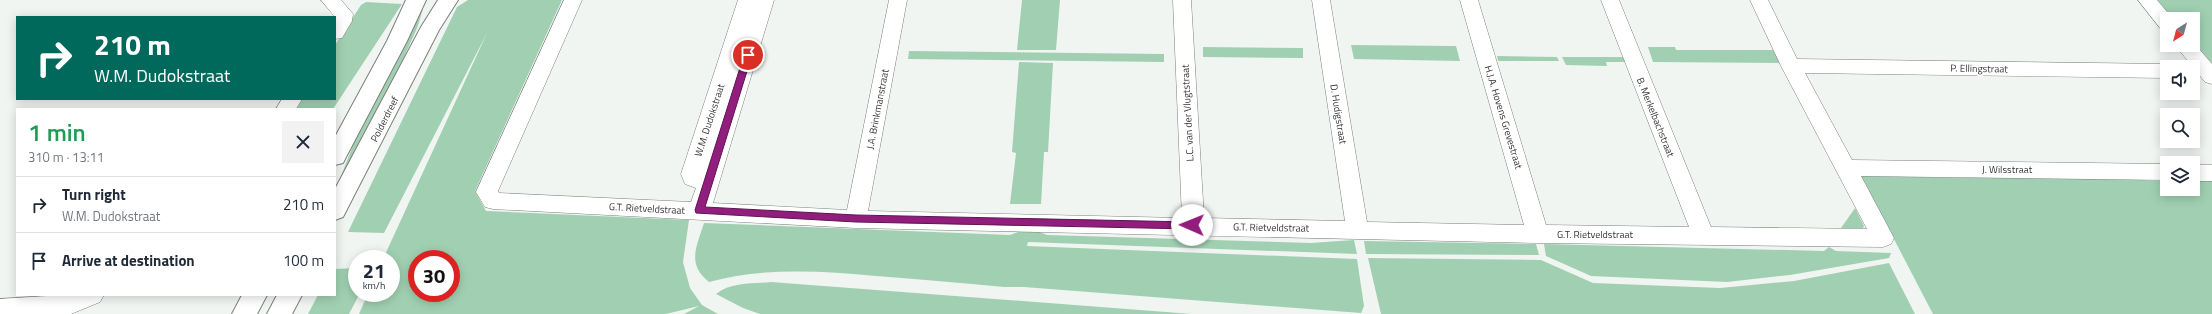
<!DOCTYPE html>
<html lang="en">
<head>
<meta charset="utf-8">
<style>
	:root { --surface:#fff; --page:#f2f2f3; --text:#1f2937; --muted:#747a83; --line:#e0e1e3 }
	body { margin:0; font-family:"Titillium Web",sans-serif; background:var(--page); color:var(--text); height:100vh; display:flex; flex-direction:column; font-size:15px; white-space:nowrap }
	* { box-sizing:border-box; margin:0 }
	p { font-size:13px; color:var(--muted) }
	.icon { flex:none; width:22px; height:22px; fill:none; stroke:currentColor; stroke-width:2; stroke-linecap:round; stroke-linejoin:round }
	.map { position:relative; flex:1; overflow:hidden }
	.panel { position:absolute; left:16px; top:108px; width:320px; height:188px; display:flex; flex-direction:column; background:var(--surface); border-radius:0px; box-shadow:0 2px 10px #0003 }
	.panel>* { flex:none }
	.banner { position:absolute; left:16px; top:16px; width:320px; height:84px; border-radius:0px; box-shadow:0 2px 10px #0003; background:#00695c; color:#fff; overflow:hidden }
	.needle { width:26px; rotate:216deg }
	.tools { position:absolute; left:2160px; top:12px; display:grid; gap:8px }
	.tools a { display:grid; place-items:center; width:40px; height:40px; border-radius:0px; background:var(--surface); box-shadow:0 2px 10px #0003; font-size:20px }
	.speed { position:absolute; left:348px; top:250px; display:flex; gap:8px; font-size:20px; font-weight:700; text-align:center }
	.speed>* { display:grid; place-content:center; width:52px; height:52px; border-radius:50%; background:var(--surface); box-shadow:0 2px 10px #0003; line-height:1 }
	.speed small { font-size:10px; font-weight:400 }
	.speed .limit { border:6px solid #d22; background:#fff; color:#111 }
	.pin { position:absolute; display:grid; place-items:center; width:34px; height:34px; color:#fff; margin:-17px; border:2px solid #fff; border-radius:50%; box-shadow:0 1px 4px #0007 }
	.me { position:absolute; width:44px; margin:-22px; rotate:271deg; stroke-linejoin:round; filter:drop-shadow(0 0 3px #0008) }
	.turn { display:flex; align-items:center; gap:14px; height:84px; padding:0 12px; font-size:18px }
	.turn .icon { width:52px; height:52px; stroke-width:2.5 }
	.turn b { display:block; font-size:28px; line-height:34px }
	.round { display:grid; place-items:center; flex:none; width:42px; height:42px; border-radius:0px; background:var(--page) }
	.summary { display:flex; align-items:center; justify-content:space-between; height:68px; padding:0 12px }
	h1 { font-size:24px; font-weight:600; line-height:30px; color:#1e9e55 }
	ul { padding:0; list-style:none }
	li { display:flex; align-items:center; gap:12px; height:56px; padding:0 12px; border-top:1px solid var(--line) }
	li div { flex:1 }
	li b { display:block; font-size:15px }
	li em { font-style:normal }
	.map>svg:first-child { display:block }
</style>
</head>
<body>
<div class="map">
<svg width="2212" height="314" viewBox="0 0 2212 314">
	<rect width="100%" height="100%" fill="#f1f5f2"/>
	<g fill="#a0d0b1" fill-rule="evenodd">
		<path d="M468,0H562L475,191L486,211L689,220L683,262L690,288L702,305L718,314H684L699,306L666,314H359L368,293H391V259H383L487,33L384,233L348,232L457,7ZM417,259H451V293H417Z"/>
		<polygon points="1022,0 1060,0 1056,50 1017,50"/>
		<polygon points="2153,0 2212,0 2212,69 2193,45 2193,19 2169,19"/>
		<polygon points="366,2 402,4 333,109 294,109 301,99 335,99 335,45 361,5"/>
		<polygon points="423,8 418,26 400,66 338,184 365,114"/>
		<polygon points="1351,45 1456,46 1460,61 1354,59"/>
		<polygon points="1203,47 1303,48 1303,58 1203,57"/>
		<polygon points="1648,47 1675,47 1676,50 1773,50 1780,63 1653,62"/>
		<polygon points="909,51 1164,54 1164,62 908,59"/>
		<polygon points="1497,56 1557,57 1559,61 1498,61"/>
		<polygon points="1562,57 1624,57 1626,62 1606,62 1607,66 1566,65"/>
		<polygon points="1019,62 1053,63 1048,152 1044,152 1041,204 1010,204 1016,153 1012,152"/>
		<polygon points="1981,174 2132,176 2142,180 2167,181 2167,189 2193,189 2193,182 2195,181 2197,177 2212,177 2212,314 1933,314 1861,176 1978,178"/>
		<polygon points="1855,208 1864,226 1863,228 1841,228"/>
		<path d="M704,223L1010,235L1029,228L1047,235L1311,243L1354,240L1357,254L1028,242L1027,246L1357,259L1364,306L1361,313L1024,287H1004C961,283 919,279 876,276C821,271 764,267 709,282C686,264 697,246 704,223Z"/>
		<polygon points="1364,241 1536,244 1539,255 1366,254"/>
		<polygon points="1544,244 1824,251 1829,247 1836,251 1891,253 1889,258 1790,275 1727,282 1591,276 1546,256"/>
		<polygon points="1368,258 1541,260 1593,283 1720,288 1794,281 1889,263 1915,314 1381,314"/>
		<polygon points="357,268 357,293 360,293 349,314 308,314 318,295 335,295 335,269"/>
		<path d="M771,282L1192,314H760L743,308L716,294C731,282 753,284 771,282Z"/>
	</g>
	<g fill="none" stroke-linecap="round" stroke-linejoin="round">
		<defs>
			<g id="minor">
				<polygon points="321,0 341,0 353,14 352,21 342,38 335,39 335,17"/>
				<polygon points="564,0 582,0 498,191 499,193 691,202 696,188 685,184 681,174 738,0 774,0 713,203 847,210 889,0 907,0 868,211 1182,218 1173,0 1191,0 1204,218 1345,221 1312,0 1330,0 1367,222 1524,225 1460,0 1478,0 1546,225 1689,227 1601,0 1619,0 1711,227 1867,229 1781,66 1750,0 1768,0 1797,59 2167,64 2174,66 2167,67 2167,78 1805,73 1852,160 2167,164 2167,180 1861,176 1894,238 1891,244 1883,247 1538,243 856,228 493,209 485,207 476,192"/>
				<polygon points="2138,0 2157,0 2173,19 2167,19 2167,30 2160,28"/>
				<polygon points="2193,42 2212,64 2212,84 2205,82 2175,45 2193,45"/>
				<polygon points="282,99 302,99 296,109 276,109"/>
				<rect x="2193" y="165" width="19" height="16"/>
				<polygon points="63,295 104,295 100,302 71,314 0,314 0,299"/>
			</g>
			<g id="major">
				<polygon points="406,0 426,0 407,41 346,157 343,163 335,165 335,137 387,41"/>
				<polygon points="438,0 458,0 439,30 343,217 335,220 335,189 421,27"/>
				<polygon points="242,295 267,295 257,314 232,314"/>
				<polygon points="277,295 302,295 292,314 267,314"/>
			</g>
		</defs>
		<use href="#minor" stroke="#7b807d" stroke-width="1"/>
		<use href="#major" stroke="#7b807d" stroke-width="2"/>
		<use href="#minor" fill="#fff" fill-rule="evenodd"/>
		<use href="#major" fill="#fff" fill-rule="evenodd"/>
	</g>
	<polygon fill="#911e7d" stroke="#5e1451" points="748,52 752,55 705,207 856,215 1192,222 1197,225 1192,229 856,222 696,213 695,210 744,55"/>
	<g text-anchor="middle" stroke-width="3.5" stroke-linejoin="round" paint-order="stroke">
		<g font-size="10" fill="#343635" stroke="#fff">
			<text transform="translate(1979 68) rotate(1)" y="4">P. Ellingstraat</text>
			<text transform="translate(877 109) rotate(-79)" y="4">J.A. Brinkmanstraat</text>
			<text transform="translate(1187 113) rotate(-93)" y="4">L.C. van der Vlugtstraat</text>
			<text transform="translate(1339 114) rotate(81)" y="4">D. Hudigstraat</text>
			<text transform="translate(1504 117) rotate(73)" y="4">H.J.A. Hovens Grevestraat</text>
			<text transform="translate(1656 117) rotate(68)" y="4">B. Merkelbachstraat</text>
			<text transform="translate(384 119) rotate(-63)" y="4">Polderdreef</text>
			<text transform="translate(709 120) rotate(-72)" y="4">W.M. Dudokstraat</text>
			<text x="2007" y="173">J. Wilsstraat</text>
			<text transform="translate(647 208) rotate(3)" y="4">G.T. Rietveldstraat</text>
			<text transform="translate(1271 227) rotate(1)" y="4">G.T. Rietveldstraat</text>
			<text x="1595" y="238">G.T. Rietveldstraat</text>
		</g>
	</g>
</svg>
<div class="tools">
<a><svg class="needle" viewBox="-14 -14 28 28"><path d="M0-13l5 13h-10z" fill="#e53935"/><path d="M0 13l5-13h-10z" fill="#747a83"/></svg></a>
<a><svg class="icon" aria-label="sound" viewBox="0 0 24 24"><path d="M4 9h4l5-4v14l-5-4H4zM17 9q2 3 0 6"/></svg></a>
<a><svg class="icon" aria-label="search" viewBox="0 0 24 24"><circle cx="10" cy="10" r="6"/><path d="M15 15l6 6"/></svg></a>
<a><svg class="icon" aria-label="layers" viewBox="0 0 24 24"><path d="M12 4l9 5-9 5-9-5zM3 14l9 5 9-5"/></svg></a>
</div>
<div class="speed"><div>21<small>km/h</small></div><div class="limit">30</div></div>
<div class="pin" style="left:748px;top:55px;background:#d93025"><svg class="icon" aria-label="arrive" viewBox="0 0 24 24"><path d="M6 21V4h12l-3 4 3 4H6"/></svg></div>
<svg class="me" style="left:1192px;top:225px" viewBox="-20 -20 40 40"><circle r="19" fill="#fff"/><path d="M0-13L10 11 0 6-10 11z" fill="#911e7d"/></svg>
<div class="banner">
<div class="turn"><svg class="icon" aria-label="right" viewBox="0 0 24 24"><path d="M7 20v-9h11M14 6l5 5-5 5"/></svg><div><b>210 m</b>W.M. Dudokstraat</div></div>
</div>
<section class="panel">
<div class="summary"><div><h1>1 min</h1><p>310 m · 13:11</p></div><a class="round"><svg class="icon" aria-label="close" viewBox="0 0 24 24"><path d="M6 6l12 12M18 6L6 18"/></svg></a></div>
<ul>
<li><svg class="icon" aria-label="right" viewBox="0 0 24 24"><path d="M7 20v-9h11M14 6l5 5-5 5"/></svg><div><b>Turn right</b><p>W.M. Dudokstraat</p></div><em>210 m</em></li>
<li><svg class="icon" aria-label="arrive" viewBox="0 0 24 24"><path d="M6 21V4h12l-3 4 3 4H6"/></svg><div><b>Arrive at destination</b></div><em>100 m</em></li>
</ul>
</section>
</div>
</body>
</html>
